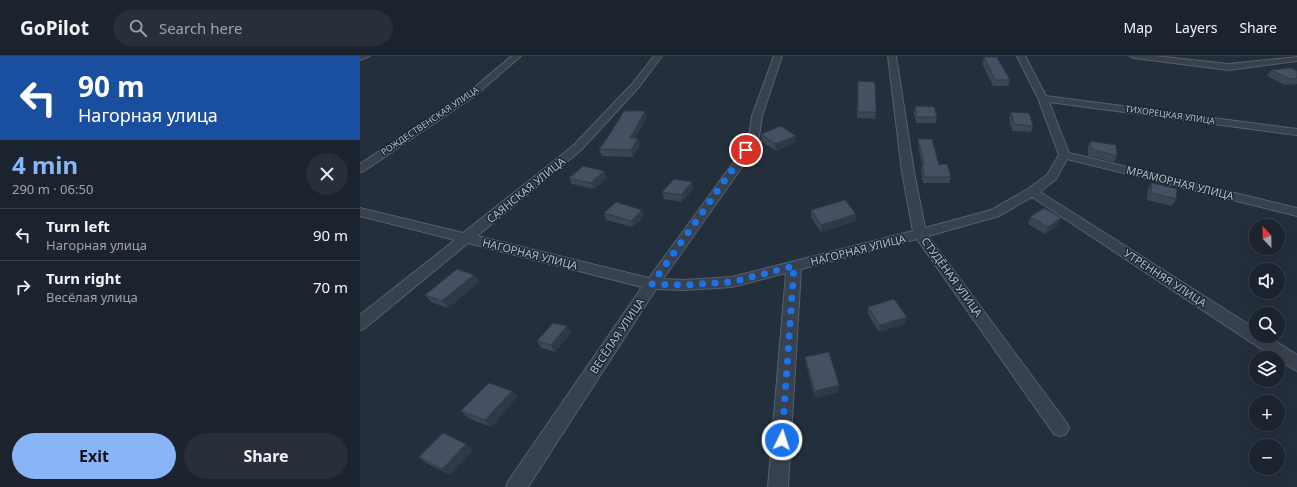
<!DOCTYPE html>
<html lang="en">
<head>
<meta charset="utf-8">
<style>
	:root { --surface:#1b232e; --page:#282f3a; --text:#f1f3f6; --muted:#a0a4aa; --line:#39404a; --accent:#8ab4f8 }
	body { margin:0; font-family:"Noto Sans",sans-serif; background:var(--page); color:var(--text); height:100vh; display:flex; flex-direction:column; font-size:15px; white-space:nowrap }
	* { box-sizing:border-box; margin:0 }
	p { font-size:13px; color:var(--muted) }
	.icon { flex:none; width:22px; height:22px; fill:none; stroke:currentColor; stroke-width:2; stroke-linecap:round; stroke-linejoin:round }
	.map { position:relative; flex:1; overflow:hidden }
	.panel { display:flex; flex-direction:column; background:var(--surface); width:360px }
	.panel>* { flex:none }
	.guide { background:#1a4fa0; color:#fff; overflow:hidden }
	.needle { width:26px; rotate:338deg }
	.controls { position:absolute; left:889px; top:163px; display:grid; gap:8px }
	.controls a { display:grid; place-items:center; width:36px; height:36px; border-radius:50%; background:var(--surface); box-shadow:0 4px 16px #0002,0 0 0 1px var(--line); font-size:20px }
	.pin { position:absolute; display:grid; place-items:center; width:34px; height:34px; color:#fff; margin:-17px; border:2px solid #fff; border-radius:50%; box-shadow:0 1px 4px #0007 }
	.me { position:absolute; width:44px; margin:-22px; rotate:4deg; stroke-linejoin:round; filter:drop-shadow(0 0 3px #0008) }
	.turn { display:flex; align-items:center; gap:14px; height:84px; padding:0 12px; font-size:18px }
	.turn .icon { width:52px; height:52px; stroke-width:2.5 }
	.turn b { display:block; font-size:28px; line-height:34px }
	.round { display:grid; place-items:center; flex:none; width:42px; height:42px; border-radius:21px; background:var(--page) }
	.head { display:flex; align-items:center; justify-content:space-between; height:68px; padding:0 12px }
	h1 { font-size:24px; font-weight:700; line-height:30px; color:var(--accent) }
	.cta { display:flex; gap:8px; margin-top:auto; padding:8px 12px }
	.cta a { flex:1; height:46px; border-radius:24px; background:var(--accent); color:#111; font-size:16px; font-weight:700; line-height:46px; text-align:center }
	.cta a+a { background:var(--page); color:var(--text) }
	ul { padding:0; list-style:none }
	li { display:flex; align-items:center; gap:12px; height:52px; padding:0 12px; border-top:1px solid var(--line) }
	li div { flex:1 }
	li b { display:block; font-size:15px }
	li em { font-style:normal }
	header { display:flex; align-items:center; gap:24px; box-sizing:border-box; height:56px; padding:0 20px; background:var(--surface); border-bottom:1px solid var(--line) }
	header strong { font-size:19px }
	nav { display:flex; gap:22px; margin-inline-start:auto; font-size:14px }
	.search { width:280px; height:36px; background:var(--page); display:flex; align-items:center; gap:10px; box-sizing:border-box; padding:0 14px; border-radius:22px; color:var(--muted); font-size:15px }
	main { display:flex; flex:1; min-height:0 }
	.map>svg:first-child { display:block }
</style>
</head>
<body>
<header>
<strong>GoPilot</strong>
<div class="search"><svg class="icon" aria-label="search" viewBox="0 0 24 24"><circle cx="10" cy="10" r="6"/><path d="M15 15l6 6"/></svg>Search here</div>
<nav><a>Map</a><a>Layers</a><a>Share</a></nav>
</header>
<main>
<section class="panel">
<div class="guide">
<div class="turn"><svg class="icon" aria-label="left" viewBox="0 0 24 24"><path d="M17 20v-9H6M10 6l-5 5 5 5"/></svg><div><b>90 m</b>Нагорная улица</div></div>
</div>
<div class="head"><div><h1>4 min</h1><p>290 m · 06:50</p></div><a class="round"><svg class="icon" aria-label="close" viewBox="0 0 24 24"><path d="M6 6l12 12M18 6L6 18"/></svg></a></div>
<ul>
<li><svg class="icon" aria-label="left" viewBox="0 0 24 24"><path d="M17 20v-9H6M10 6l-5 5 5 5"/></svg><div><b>Turn left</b><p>Нагорная улица</p></div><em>90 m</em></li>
<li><svg class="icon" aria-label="right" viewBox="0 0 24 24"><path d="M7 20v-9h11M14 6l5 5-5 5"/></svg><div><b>Turn right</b><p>Весёлая улица</p></div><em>70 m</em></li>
</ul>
<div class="cta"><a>Exit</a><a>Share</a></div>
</section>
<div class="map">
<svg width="937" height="431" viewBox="0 0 937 431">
	<rect width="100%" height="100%" fill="#242f3e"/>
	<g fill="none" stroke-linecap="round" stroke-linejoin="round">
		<defs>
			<g id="minor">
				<polygon points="0,0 10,0 0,4"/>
				<polygon points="152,0 161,0 116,39 4,115 0,116 0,108 110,35"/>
				<polygon points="294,0 302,0 279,31 221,94 117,180 289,222 373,107 389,80 392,60 414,0 422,0 402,60 399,80 384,108 303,223 324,224 372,221 553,175 542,116 528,0 536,0 554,116 565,172 631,154 668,133 687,119 699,99 678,42 657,0 665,0 686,40 937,73 937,79 689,46 709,97 937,152 937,160 707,103 696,123 680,136 896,273 896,280 907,280 937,299 937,315 918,304 918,302 915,302 672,141 639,160 568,180 706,366 709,372 706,378 700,380 694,378 557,183 441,213 428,431 408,431 426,217 372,231 324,234 296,233 168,431 146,431 149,424 282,231 108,187 5,272 0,274 0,259 95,184 0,160 0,152 103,177 213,90 273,27"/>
				<polygon points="770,0 795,0 869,8 937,1 937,5 869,14 774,2"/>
			</g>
		</defs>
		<use href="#minor" stroke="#565f6c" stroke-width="2"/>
		<use href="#minor" fill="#38414e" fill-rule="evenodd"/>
	</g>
	<g fill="#3b4654">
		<polygon points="624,1 650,24 648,30 633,30 622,7"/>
		<polygon points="911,14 937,15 937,28 925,29 907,20"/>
		<polygon points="498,25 516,56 515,63 497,62"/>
		<polygon points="555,50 577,61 576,67 556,67 554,57"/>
		<polygon points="651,56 673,70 671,76 652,75 649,62"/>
		<polygon points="287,61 275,82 280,89 273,101 242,100 239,93"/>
		<polygon points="401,78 436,86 416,95 401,85"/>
		<polygon points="558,83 579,109 591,121 589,127 563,127 561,115 562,109 558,89"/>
		<polygon points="730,85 757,100 754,106 728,100 728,91"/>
		<polygon points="244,115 247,122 234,133 212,128 209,122"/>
		<polygon points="332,126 333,133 322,146 304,143 302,136"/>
		<polygon points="792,127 816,143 812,150 787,144 788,133"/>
		<polygon points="451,154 496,158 496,165 461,176 451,161"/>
		<polygon points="244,157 284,160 273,171 246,164"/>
		<polygon points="670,161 698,169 685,178 668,168"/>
		<polygon points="114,219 119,226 88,252 71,246 65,239"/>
		<polygon points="508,251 545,268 519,276 508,258"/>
		<polygon points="207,270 211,277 195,296 181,292 177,285"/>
		<polygon points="445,301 479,329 479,336 455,342 446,308"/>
		<polygon points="152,335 157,341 131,371 108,362 101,355"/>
		<polygon points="113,394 90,419 66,407 59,401"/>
	</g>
	<g fill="#303945">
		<polygon points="285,55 287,61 272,88 270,82"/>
		<polygon points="436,80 436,86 416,95 415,88"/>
		<polygon points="278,82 280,89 273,101 271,94"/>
		<polygon points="244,115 247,122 234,133 231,127"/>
		<polygon points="332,126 333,133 322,146 321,139"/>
		<polygon points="282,154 284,160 273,171 271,165"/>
		<polygon points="496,158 496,165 461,176 461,169"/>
		<polygon points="701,162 698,169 685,178 688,171"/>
		<polygon points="114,219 119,226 88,252 82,245"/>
		<polygon points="547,261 545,268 519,276 520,269"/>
		<polygon points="207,270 211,277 195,296 191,289"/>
		<polygon points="479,329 479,336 455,342 455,335"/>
		<polygon points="152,335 157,341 131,371 125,364"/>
		<polygon points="106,388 113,394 90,419 82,413"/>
	</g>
	<g fill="#455162" stroke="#303945">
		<polygon points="624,1 637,1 650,24 635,24"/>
		<polygon points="931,12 937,15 937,22 929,23 911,14"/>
		<polygon points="498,25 515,26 516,56 498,56"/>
		<polygon points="555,50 574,51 577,61 557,61"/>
		<polygon points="264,55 285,55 270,82 278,82 271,94 239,93 248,81"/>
		<polygon points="651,56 669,57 673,70 654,68"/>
		<polygon points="421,70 436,80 415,88 401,78"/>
		<polygon points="558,83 572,83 579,109 587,108 591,121 564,121 562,109 564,109"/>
		<polygon points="730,85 756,89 757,100 731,93"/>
		<polygon points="223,110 244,115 231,127 209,122"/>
		<polygon points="314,123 332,126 321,139 302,136"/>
		<polygon points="792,127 817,133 816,143 791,137"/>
		<polygon points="485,144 496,158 461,169 451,154"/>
		<polygon points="256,146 282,154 271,165 244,157"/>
		<polygon points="684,152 701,162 688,171 670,161"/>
		<polygon points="97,213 114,219 82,245 65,239"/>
		<polygon points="534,243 547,261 520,269 508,251"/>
		<polygon points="193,267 207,270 191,289 177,285"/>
		<polygon points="469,296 479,329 455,335 445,301"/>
		<polygon points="129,327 152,335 125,364 101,355"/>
		<polygon points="83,377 106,388 82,413 59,401"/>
	</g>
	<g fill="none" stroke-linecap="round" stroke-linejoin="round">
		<polyline stroke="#1a73e8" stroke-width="7" stroke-dasharray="0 12.6" points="386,94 292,228 324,229 372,226 434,210 422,384"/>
	</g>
	<g text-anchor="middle" stroke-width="3" stroke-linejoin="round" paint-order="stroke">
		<g font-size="9" fill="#b4bcc9" stroke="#1d2633">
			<text transform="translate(810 59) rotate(8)" y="3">ТИХОРЕЦКАЯ УЛИЦА</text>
			<text transform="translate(70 65) rotate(-34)" y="3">РОЖДЕСТВЕНСКАЯ УЛИЦА</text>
		</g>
		<g font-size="11" fill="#b4bcc9" stroke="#1d2633">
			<text transform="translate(820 127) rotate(14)" y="4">МРАМОРНАЯ УЛИЦА</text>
			<text transform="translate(166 134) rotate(-39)" y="4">САЯНСКАЯ УЛИЦА</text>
			<text transform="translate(498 194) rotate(-14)" y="4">НАГОРНАЯ УЛИЦА</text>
			<text transform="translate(170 198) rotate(14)" y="4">НАГОРНАЯ УЛИЦА</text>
			<text transform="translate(592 221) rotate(54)" y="4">СТУДЁНАЯ УЛИЦА</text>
			<text transform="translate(805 222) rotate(33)" y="4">УТРЕННЯЯ УЛИЦА</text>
			<text transform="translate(257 280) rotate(-56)" y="4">ВЕСЁЛАЯ УЛИЦА</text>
		</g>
	</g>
</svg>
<div class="controls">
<a><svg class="needle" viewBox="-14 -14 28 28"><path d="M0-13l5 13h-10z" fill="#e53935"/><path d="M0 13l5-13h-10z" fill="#a0a4aa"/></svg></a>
<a><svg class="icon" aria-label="sound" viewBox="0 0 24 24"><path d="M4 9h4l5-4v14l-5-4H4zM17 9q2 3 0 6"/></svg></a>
<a><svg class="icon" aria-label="search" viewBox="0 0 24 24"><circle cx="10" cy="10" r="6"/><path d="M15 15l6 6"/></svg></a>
<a><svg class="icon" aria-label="layers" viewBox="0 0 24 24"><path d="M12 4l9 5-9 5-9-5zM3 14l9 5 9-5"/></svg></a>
<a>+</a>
<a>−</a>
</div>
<div class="pin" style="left:386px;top:94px;background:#d93025"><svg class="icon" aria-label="arrive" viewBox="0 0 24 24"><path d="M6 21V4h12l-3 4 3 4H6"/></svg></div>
<svg class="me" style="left:422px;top:384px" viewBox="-20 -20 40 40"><circle r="17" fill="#1a73e8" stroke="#fff" stroke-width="3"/><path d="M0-11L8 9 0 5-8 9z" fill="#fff"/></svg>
</div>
</main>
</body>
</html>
